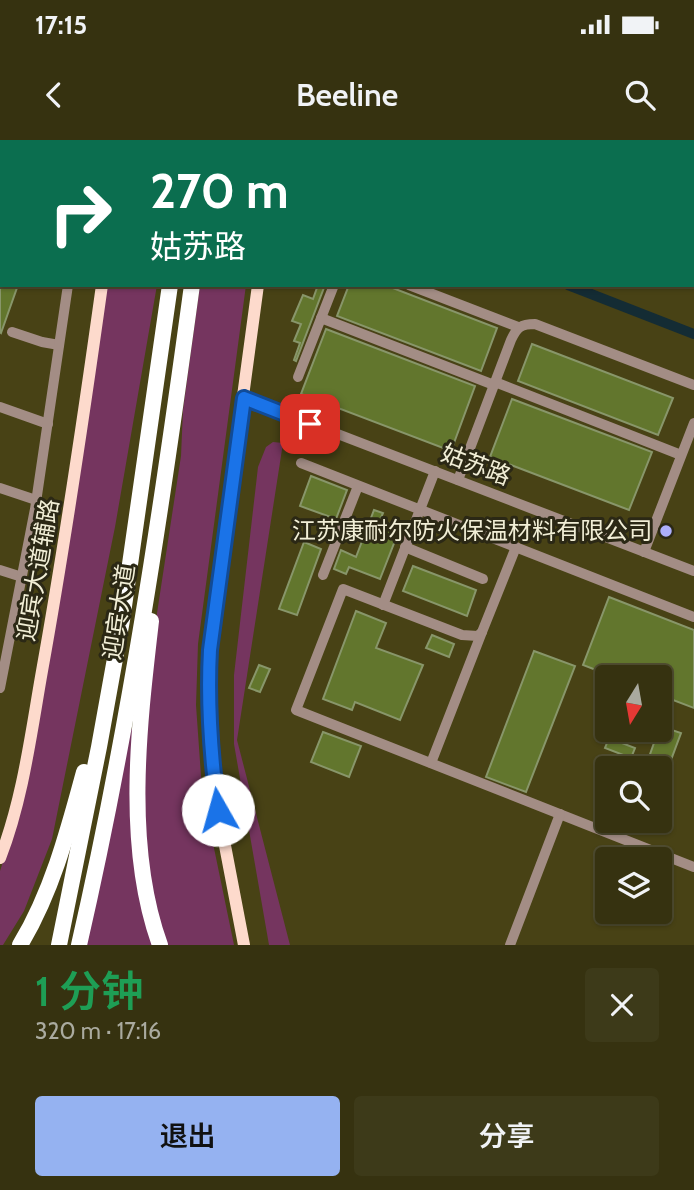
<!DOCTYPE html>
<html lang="zh">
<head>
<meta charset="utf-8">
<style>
	:root { --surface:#363210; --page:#3d3a19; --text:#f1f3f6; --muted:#aaaa9f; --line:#504d30; --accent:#95b2f1 }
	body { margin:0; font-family:Cabin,"Noto Sans SC",sans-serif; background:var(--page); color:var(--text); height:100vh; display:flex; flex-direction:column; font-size:26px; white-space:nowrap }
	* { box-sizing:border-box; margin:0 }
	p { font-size:23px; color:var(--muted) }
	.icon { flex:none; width:38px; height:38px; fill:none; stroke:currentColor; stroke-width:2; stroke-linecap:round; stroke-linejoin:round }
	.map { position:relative; height:805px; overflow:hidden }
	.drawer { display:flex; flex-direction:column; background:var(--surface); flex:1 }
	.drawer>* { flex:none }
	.top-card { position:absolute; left:0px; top:0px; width:695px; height:147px; box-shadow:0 2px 5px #0004,0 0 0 2px var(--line); background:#0b6e4f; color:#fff; overflow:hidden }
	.needle { width:46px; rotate:191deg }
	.fabs { position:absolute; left:595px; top:525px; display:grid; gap:14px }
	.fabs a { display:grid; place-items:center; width:77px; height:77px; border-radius:7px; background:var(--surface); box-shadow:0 2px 5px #0004,0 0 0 2px var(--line); font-size:35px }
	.pin { position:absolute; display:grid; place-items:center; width:60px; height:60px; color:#fff; margin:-30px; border-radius:14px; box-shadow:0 4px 10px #0006 }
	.me { position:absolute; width:77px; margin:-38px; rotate:353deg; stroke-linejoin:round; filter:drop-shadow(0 0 5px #0008) }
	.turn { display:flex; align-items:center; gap:24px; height:147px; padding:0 35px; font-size:32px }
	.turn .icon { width:91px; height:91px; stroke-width:2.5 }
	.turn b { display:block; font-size:49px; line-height:60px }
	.round { display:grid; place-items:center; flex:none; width:74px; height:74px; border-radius:7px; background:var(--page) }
	.summary { display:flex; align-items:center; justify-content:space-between; height:119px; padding:0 35px }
	h1 { font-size:42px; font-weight:600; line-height:52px; color:#1e9e55 }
	.action { display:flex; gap:14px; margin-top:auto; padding:14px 35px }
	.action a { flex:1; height:80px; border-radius:7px; background:var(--accent); color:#111; font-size:28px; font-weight:600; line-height:80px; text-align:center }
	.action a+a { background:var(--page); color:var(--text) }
	.status { display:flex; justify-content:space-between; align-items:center; height:49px; padding:0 35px; background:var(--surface); direction:ltr }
	.status svg { height:19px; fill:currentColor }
	header { display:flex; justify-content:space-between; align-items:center; height:91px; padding:0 35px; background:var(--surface); font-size:32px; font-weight:600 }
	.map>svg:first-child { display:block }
</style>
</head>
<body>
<div class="status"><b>17:15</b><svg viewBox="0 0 49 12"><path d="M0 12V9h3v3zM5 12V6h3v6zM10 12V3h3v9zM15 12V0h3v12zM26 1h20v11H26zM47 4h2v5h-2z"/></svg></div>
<header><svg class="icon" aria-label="back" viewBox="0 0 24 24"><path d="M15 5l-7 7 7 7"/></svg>Beeline<svg class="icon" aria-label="search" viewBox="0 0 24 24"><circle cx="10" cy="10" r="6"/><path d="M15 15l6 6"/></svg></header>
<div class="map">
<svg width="694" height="805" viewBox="0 0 694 805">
	<rect width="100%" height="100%" fill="#484215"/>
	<g fill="#75355f">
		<polygon points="107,145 157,145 115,387 52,699 24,771 3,805 0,805 0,731 13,691"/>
		<polygon points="200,145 246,145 198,504 196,565 202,650 234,805 82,805 131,590 146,568 150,519 181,316 183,270"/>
		<polygon points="273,302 283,303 237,600 290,805 269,805 234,604 234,535 258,327 266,307"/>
	</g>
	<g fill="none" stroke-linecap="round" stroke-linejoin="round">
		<polyline stroke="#142c34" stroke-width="10" points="568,145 694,194"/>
	</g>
	<g fill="#62762d" stroke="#88966a" stroke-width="2">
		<polygon points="0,145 18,145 1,193 0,192"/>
		<polygon points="318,145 325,145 296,221 294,220 300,203 294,201 301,184 292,181 303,155 313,159"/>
		<polygon points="349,145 385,145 497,188 481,231 337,176"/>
		<polygon points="326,189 475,246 451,311 301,254"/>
		<polygon points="532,204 673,258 658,295 518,241"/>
		<polygon points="512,259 652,312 629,370 490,317"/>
		<polygon points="311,336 347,350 336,379 300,366"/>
		<polygon points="374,370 383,373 380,380 400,388 380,439 349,427 346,434 334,429 341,410 356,417"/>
		<polygon points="304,402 321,409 297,475 279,469"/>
		<polygon points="413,426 476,450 467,476 403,451"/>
		<polygon points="609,457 694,490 694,568 660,555 660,537 614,537 583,525"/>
		<polygon points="356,471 386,483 376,508 423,525 400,580 355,562 352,570 323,559"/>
		<polygon points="432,495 454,504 449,517 426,508"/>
		<polygon points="534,511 575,526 526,652 486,637"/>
		<polygon points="259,525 270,529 260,552 249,548"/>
		<polygon points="660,586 681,593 668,628 648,620"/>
		<polygon points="323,592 361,606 349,637 311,622"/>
		<polygon points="609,598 635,608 631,618 605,608"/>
	</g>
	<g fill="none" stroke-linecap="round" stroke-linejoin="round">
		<g stroke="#a38d85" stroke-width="10">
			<polyline points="320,2 320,0"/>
			<polyline points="482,2 483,0"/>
			<polyline points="628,2 629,0"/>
			<polyline points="0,7 2,7"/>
			<polyline points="0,31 2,32"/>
			<polyline points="693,49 694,49"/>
			<polyline points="0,96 2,96"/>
			<polyline points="409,145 518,187"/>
			<polyline points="321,178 494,245"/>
			<polyline points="12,192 42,202 59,205"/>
			<polyline points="298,237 334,145"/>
			<polyline points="495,242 681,315"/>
			<polyline points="244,258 694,431"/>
			<polyline points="0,267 48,284"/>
			<polyline points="301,323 694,477"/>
			<path d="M458,340L511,200C517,187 521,184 535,184L694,245"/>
			<polyline points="0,348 36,360"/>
			<polyline points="405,407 483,439"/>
			<polyline points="516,407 482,492 478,496 462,495 343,449 296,570 694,727"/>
			<polyline points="644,412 694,283"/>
			<polyline points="0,430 22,437"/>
			<polyline points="323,435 358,346"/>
			<polyline points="383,465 435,331"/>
			<polyline points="0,548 35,369 68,145"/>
			<polyline points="431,623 482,492"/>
			<polyline points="510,805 560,674"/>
		</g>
		<g stroke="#fddacc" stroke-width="12">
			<polyline points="121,2 121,0"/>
			<polyline points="278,2 278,0"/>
			<path d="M0,718C23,659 31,593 42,531C65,403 84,274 102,145"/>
			<polyline points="244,805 218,669 210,605 208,550 214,471 258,145"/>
		</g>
		<g stroke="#fff" stroke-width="16">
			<polyline points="190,2 190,0"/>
			<polyline points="212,2 213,0"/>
			<path d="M151,481C139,584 124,706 160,805"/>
			<path d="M20,805C52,752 68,691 84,632"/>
			<polyline points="59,805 99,607 122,480 170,145"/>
			<path d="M79,805C129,588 162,366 192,145"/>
		</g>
	</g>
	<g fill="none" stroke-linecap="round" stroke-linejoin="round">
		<defs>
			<path id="route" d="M218,670C211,616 207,564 210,510L244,258L310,284"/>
		</defs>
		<use href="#route" stroke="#114b97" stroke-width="18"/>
		<use href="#route" stroke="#1a73e8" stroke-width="12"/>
	</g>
	<circle fill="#adaffb" stroke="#2b2815" stroke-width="2.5" cx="666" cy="391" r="7"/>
	<g text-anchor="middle" stroke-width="6" stroke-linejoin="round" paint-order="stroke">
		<g font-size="24" fill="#f1eed6" stroke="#2b2815">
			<text transform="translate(476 325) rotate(21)" y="8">姑苏路</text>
			<text transform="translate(38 430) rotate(-80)" y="8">迎宾大道辅路</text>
			<text transform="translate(119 472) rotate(-81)" y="8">迎宾大道</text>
		</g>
		<g font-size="24" fill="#f1eed6" stroke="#2b2815" text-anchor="end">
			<text x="652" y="399">江苏康耐尔防火保温材料有限公司</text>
		</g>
	</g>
</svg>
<div class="fabs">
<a><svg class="needle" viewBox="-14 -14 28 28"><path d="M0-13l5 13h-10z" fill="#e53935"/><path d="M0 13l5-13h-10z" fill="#aaaa9f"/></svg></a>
<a><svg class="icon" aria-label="search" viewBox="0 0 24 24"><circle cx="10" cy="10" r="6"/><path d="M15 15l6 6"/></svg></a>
<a><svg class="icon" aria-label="layers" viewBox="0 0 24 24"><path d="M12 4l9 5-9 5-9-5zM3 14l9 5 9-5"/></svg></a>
</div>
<div class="pin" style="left:310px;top:284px;background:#d93025"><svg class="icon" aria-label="arrive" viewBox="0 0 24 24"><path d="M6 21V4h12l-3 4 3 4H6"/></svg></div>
<svg class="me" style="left:218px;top:670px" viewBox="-20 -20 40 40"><circle r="19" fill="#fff"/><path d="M0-13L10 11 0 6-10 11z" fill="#1a73e8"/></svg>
<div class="top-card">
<div class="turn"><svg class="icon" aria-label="right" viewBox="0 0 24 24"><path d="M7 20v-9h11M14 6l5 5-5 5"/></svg><div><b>270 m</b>姑苏路</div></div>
</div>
</div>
<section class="drawer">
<div class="summary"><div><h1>1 分钟</h1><p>320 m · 17:16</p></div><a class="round"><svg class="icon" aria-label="close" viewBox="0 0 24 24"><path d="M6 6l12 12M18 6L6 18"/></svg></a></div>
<div class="action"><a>退出</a><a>分享</a></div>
</section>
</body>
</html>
